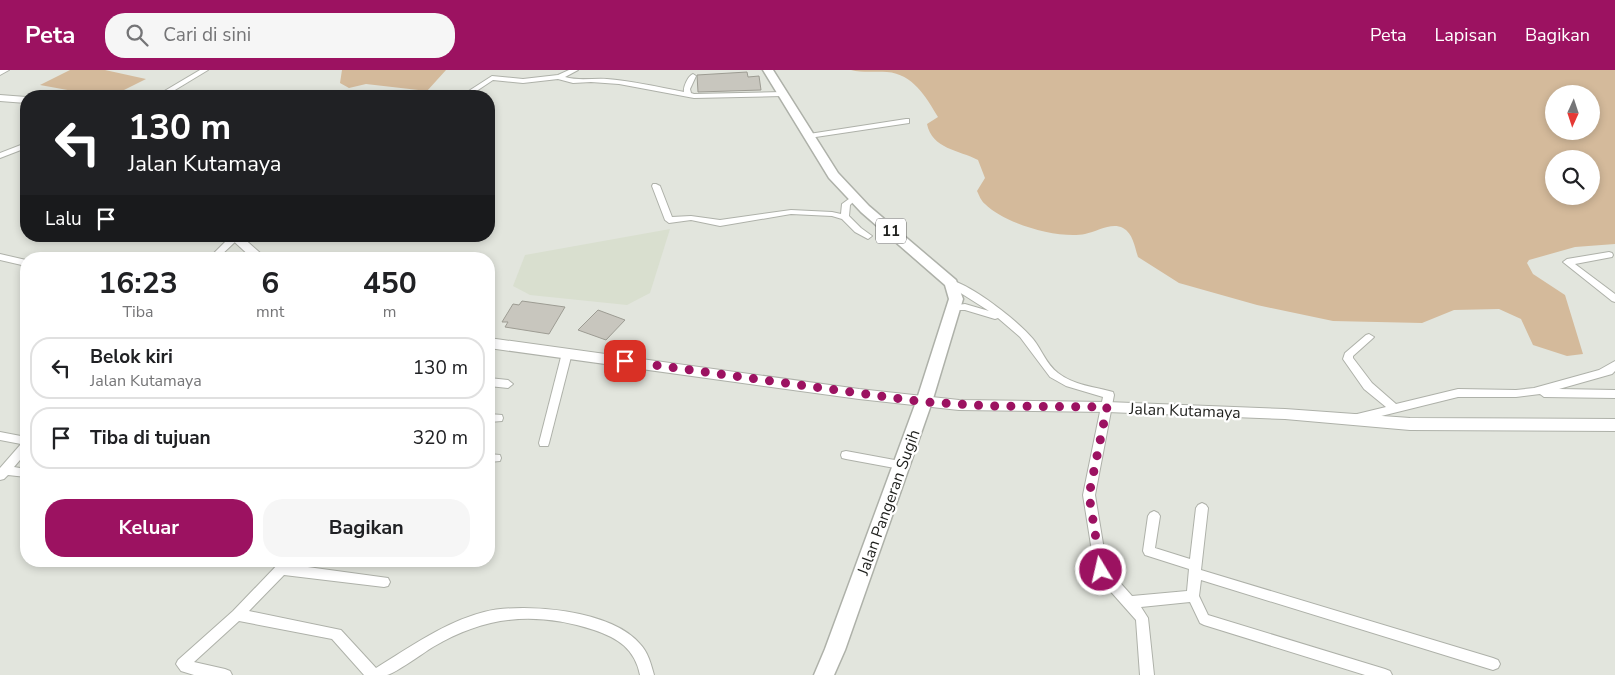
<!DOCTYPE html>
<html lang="id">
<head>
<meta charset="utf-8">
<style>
	:root { --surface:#fff; --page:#f6f6f6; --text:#202124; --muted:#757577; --line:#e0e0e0; --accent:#9c1261 }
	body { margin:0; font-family:"Nunito Sans",sans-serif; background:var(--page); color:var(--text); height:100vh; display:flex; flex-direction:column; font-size:19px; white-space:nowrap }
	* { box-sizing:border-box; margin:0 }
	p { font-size:16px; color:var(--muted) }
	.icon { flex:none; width:28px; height:28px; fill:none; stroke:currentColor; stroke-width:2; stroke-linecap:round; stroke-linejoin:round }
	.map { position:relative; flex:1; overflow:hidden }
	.side { position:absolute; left:20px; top:182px; width:475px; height:315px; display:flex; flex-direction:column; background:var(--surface); border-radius:20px; box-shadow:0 2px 8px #0003 }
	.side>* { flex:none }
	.guide { position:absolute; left:20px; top:20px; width:475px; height:152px; border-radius:20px; box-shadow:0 2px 8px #0003; background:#202124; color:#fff; overflow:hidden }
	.needle { width:32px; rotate:183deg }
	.fabs { position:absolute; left:1545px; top:15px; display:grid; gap:10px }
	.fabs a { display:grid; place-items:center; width:55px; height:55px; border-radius:50%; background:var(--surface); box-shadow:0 2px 8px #0003; font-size:25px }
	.pin { position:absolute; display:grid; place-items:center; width:42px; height:42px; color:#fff; margin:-21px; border-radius:10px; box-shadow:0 2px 8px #0006 }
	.me { position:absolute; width:55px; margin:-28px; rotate:351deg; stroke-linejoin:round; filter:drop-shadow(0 0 4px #0008) }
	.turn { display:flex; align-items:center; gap:18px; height:105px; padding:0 25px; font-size:22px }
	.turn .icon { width:65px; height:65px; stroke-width:2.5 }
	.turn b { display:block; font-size:35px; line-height:42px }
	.then { display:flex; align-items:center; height:48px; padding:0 25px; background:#0003; gap:10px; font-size:19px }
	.eta { display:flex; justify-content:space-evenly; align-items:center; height:85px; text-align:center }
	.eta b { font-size:30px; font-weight:700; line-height:35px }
	.primary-button { display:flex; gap:10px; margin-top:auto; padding:10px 25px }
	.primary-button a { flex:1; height:58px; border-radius:20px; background:var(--accent); color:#fff; font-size:20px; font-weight:700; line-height:58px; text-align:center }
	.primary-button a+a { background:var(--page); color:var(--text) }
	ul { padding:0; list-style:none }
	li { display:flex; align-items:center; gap:15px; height:62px; margin:0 10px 8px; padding:0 15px; border:2px solid var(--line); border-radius:20px }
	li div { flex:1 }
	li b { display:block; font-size:19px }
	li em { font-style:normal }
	header { display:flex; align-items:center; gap:30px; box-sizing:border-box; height:70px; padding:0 25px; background:var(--accent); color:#fff }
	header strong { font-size:24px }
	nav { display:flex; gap:28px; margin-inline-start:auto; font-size:18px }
	.search { width:350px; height:45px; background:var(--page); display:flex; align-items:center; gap:12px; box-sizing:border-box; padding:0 18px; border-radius:20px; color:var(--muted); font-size:19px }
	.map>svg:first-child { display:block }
</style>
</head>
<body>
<header>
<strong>Peta</strong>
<div class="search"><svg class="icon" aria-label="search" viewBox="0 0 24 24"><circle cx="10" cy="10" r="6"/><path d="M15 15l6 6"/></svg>Cari di sini</div>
<nav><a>Peta</a><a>Lapisan</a><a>Bagikan</a></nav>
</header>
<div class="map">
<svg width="1615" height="605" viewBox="0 0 1615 605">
	<rect width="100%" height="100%" fill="#e2e5dd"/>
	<polygon fill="#d9dfcf" points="670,159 650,223 627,235 530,225 513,216 525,185"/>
	<g fill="#d4ba9b" fill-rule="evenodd">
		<polygon points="70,0 105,0 146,9 124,20 95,25 40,15"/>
		<polygon points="342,0 446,0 427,21 366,14 349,18 340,13"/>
		<path d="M851,0H1615V174L1575,177L1529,190L1527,193L1533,204L1565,225L1583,284L1567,286L1533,275L1521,249L1499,239L1454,240L1422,253L1333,251L1257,235L1179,213L1138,187C1135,178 1133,163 1123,158C1111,152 1097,162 1085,164C1058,169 1005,154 985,134C981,131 979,125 977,121L985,108L978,90C959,80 932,79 927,54L938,47C926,27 913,4 887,2C875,1 863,3 851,0ZM1554,24H1591V61H1554ZM1554,89H1591V126H1554Z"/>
	</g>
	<g fill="#c8c6be" stroke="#9d9c93">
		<polygon points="747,2 748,7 759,6 761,20 698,22 697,5"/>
		<polygon points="522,231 565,237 549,264 505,257 508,252 502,252 513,234 519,235"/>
		<polygon points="598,240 625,250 606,270 578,260"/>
	</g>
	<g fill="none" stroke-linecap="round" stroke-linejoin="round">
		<defs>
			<g id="minor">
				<polygon points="200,0 208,0 165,26 156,26"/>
				<path d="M569,0H578L565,7C578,11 594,8 607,9C633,11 659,17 684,22C683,17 688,6 693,4L696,6L690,19L691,23L694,24L782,22L785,24L782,26L694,28L619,14L591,12L573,13L558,9L523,13L493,10L469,26H461L492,6L523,9L558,5Z"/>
				<polygon points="906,49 909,49 909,53 809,68 805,66 809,64"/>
				<polygon points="26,73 26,78 0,88 0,83"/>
				<polygon points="653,114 656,114 660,116 672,147 691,146 720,150 791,140 832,142 841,144 842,134 853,126 857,128 850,135 849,146 861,158 872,166 868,169 855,162 842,149 832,146 791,144 720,156 691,150 669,153 665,150 652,116"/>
				<polygon points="231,166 239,166 238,168 242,166 252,166 240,174 236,171 217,189 208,189"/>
				<polygon points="1609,182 1612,183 1613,185 1612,187 1575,194 1615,224 1615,232 1612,231 1563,192 1567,189"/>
				<polygon points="0,184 26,190 26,196 0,190"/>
				<path d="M951,210C974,217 1017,250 1033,269C1042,280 1046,294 1058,303C1073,315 1095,317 1113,322L1114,325L1095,425L1107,498L1132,526L1187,521L1189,499L1145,485L1143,481L1148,446L1150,443L1154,441L1158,443L1160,446L1155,478L1190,489L1196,438L1198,435L1202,433L1206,435L1208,438L1201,500L1493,588L1498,590L1500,594L1498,598L1493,600L1201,510L1199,526L1208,545L1385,599L1390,601L1392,605H1365L1204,555L1200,553L1190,532L1141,537L1148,548L1154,605H1140L1136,550L1104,514L1095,500L1083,425L1103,327L1066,316L1050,307L1020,267L998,248L995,249L965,240H950L948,238L950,236L965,234L989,241L948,215L946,213L948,211Z"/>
				<polygon points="1369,264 1374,267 1372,269 1353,286 1353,288 1372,313 1396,334 1458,319 1516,320 1534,318 1599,300 1615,291 1615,301 1612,304 1559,319 1615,320 1615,328 1544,327 1540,324 1516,327 1458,327 1357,352 1353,351 1352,348 1353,345 1386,337 1364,319 1343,289 1345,283 1366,265"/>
				<polygon points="567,280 572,283 549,373 548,376 540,376 539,373 562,283"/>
				<polygon points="489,308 508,310 513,314 508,318 489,316"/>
				<polygon points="489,344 502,345 503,348 502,351 489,352"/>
				<polygon points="0,362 26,367 26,383 14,397 26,399 26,407 8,405 4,409 0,410 0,398 21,374 0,370"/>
				<polygon points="846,381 900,391 904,392 906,395 904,398 900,399 846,389 842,388 841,385 842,382"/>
				<polygon points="489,384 500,385 501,388 500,391 489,392"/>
				<path d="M281,491H295L293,495L388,508L390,512L388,516L384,517L284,505L249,541L341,560L376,598C410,577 445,552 484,542C524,532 612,540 640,574C648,582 651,594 654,605H640C635,579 618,568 594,560C534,541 486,546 433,577C423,583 396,603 387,605C380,605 372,605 364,605L332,569L239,551L194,592L225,599L230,601L232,605H194L181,601L176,594L178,590L233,541Z"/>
			</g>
			<g id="major">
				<polygon points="0,0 9,0 0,5"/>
				<polygon points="0,25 26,27 26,33 0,31"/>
				<polygon points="228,166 241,166 267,189 253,189"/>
				<polygon points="489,268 859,319 959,330 1107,332 1285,339 1410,348 1615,349 1615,361 1410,360 1285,349 1107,342 959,340 859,329 489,278"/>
			</g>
			<polygon id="highway" points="763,0 773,0 838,103 869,136 956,210 963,229 932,332 845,580 834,605 814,605 825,579 916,332 949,229 945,215 861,142 829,108"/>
		</defs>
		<use href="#minor" stroke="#aeb1a9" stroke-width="2"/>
		<use href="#major" stroke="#aeb1a9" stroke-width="2"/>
		<use href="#highway" stroke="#aeb1a9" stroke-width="3"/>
		<use href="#minor" fill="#fff" fill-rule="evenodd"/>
		<use href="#major" fill="#fff" fill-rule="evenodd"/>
		<use href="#highway" fill="#fff" fill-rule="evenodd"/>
	</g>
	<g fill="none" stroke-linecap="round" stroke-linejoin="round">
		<polyline stroke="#9c1261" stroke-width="9" stroke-dasharray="0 16.2" points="625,291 924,332 992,336 1107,337 1089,425 1101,500"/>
	</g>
	<g text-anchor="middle" stroke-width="4.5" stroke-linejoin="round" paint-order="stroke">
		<rect fill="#fff" stroke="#626361" stroke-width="1" x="876" y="148.5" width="30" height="25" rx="4"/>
		<g font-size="15" font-weight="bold" fill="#1f201d">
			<text x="891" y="166">11</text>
		</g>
		<g font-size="16" fill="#1f201d" stroke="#fff">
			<text transform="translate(1185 340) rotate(2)" y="6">Jalan Kutamaya</text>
			<text transform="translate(888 432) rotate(-70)" y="6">Jalan Pangeran Sugih</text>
		</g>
	</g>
</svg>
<div class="fabs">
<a><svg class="needle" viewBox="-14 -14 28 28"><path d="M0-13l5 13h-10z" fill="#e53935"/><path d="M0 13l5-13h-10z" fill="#757577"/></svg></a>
<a><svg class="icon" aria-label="search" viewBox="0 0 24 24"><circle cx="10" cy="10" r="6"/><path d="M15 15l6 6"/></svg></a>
</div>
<div class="pin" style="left:625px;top:291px;background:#d93025"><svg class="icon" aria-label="arrive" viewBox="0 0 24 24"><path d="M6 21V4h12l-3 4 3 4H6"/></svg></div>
<svg class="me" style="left:1101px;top:500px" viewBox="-20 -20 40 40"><circle r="17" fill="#9c1261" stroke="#fff" stroke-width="3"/><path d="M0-11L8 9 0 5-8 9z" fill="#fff"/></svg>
<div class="guide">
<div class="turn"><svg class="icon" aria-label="left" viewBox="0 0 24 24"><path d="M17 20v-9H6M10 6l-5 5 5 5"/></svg><div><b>130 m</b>Jalan Kutamaya</div></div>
<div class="then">Lalu<svg class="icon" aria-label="arrive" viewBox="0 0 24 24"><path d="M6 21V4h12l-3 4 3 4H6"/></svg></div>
</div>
<section class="side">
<div class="eta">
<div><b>16:23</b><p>Tiba</p></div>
<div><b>6</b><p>mnt</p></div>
<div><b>450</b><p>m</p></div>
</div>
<ul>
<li><svg class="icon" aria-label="left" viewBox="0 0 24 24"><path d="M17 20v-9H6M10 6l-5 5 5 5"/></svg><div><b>Belok kiri</b><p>Jalan Kutamaya</p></div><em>130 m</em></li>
<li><svg class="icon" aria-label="arrive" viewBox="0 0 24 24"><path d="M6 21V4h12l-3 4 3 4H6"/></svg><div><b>Tiba di tujuan</b></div><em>320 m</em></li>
</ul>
<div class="primary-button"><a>Keluar</a><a>Bagikan</a></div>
</section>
</div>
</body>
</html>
